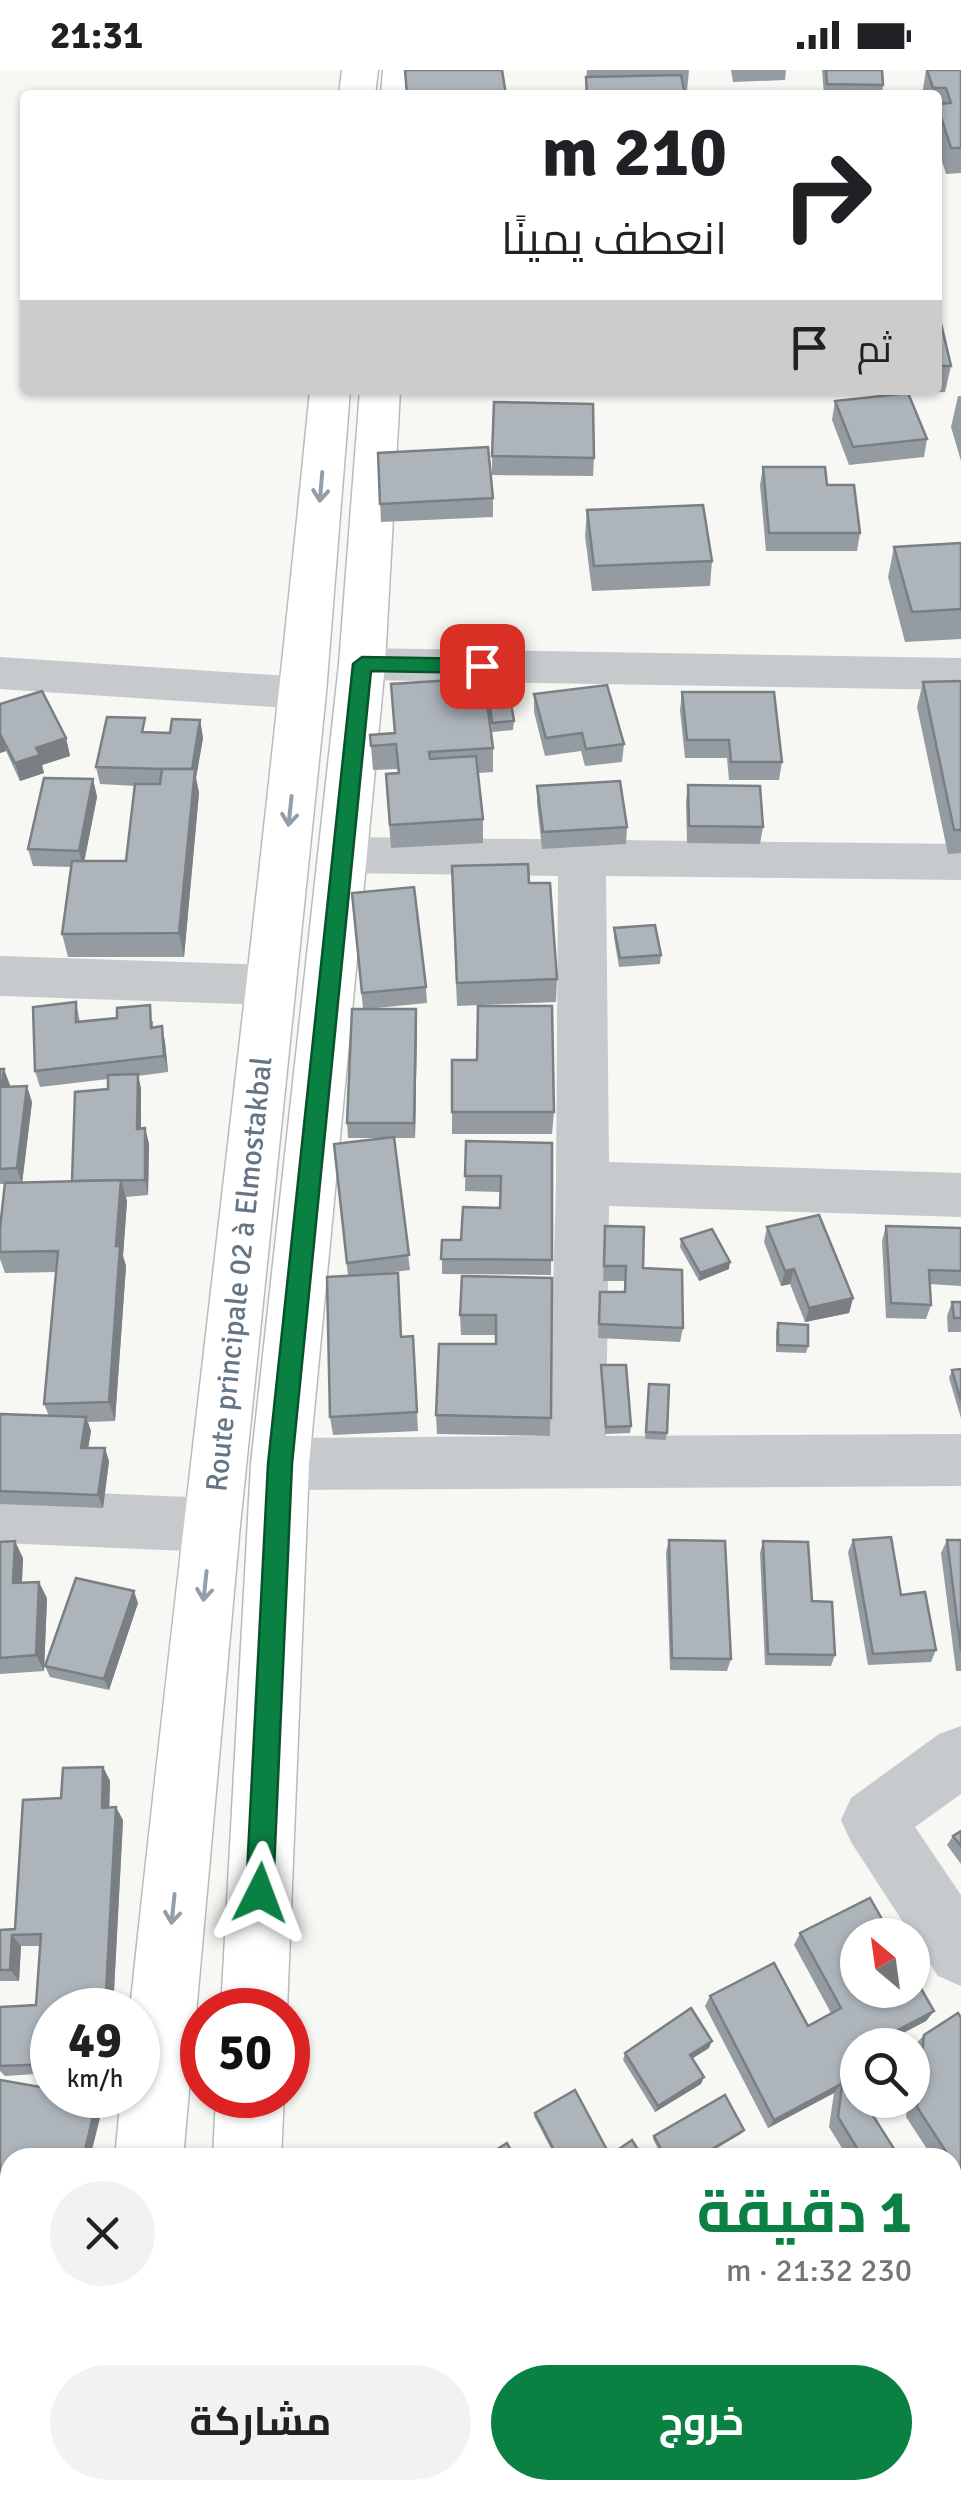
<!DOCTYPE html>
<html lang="ar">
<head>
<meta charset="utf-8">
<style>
	:root { --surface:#fff; --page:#f2f2f2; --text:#202124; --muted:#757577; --accent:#0b8043 }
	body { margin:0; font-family:Signika,Cairo,sans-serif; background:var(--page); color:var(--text); direction:rtl; height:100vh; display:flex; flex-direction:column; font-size:38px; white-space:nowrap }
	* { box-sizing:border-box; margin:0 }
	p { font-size:32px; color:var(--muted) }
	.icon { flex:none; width:55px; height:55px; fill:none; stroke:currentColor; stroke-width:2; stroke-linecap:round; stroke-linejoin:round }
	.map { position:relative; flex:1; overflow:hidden; direction:ltr }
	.drawer { position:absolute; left:0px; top:2078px; width:962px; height:352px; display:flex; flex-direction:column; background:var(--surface); border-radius:30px 30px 0 0; box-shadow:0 2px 8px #0004; direction:rtl }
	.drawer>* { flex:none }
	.banner { position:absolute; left:20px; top:20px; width:922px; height:305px; border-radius:10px; box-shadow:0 2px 8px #0004; direction:rtl; background:#fff; color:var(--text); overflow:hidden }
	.needle { width:65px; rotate:331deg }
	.tools { position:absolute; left:840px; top:1848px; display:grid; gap:20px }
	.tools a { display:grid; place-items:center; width:90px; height:90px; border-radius:50%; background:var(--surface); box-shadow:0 2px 8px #0004; font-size:50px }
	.speed { position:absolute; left:30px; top:1918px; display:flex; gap:20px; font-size:50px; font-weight:700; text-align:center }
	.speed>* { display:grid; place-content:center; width:130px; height:130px; border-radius:50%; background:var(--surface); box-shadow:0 2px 8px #0004; line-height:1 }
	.speed small { font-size:25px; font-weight:400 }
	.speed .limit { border:15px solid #d22; background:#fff; color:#111 }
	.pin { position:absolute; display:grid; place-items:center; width:85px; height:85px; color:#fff; margin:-42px; border-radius:20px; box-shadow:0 5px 15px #0006 }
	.me { position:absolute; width:110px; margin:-55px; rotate:3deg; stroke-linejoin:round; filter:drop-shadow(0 0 8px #0008) }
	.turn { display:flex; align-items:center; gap:35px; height:210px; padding:0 50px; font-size:45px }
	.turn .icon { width:130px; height:130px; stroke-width:2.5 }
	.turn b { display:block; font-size:70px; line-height:85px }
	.then { display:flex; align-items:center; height:95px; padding:0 50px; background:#0003; gap:20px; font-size:38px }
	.round { display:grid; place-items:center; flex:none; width:105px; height:105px; border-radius:52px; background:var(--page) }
	.headline { display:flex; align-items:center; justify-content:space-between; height:170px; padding:0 50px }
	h1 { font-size:60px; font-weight:700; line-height:75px; color:var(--accent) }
	.primary-button { display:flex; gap:20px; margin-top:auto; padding:20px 50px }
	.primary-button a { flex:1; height:115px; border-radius:60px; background:var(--accent); color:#fff; font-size:40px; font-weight:700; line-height:115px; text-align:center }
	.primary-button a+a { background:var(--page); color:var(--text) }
	.status { display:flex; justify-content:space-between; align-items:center; height:70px; padding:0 50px; background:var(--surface); direction:ltr }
	.status svg { height:28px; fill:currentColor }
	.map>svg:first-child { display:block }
</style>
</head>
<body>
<div class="status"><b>21:31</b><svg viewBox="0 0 49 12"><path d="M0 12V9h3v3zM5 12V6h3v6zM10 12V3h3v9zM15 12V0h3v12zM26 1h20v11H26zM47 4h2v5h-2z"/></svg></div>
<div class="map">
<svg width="961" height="2428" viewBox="0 0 961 2428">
	<rect width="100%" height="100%" fill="#f7f7f4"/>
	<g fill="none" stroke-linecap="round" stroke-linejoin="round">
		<defs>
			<g id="major">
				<polygon points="342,0 378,0 375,25 339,25"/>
				<polygon points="383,0 419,0 417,25 381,25"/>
				<path d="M310,320H350L326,623L240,1455L183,2088H115L121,2025H138V1940H130C187,1400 257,861 310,320Z"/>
				<polygon points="360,320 400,320 385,594 309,1394 287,1940 221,1940 251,1394 339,594"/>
				<polygon points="216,2025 284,2025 281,2088 213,2088"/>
				<polygon points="84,2420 158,2420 157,2428 83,2428"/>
				<polygon points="195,2420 269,2420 268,2428 194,2428"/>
			</g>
		</defs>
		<use href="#major" stroke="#b7bbbf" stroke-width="3"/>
		<g fill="#c6cacd" fill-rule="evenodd">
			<polygon points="362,578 961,588 961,620 362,610 346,605 339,594 346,583"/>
			<polygon points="0,587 303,607 319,612 326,623 319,634 303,639 0,619"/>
			<polygon points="343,767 961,774 961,810 606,806 609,1092 961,1103 961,1147 609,1136 606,1366 961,1364 961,1416 280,1420 260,1412 251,1394 260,1376 280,1368 549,1366 556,1113 558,806 343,803 326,798 319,785 326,772"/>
			<polygon points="0,886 271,895 289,901 296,915 289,929 271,935 0,926"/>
			<polygon points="0,1419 211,1428 232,1436 240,1455 232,1474 211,1482 0,1473"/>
			<polygon points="961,1656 961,1724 915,1757 961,1825 961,1916 938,1906 851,1772 841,1750 851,1728 939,1664"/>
			<polygon points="0,2245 10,2246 10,2318 0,2317"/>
			<polygon points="961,2275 961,2350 952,2353 952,2278"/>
			<polygon points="762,2420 844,2420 841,2428 759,2428"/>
		</g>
		<use href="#major" fill="#fff" fill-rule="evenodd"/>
	</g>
	<g fill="#959ca1">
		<polygon points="587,0 689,0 687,22 684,22 685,25 585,25"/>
		<polygon points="731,0 786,0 785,10 733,12"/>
		<polygon points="822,0 882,0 883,15 882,25 824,25"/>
		<polygon points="926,0 961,0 961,103 946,104 938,79 938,25 922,25"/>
		<polygon points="938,245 951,296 945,322 823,324 823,320 938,320"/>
		<polygon points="958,326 961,326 961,391 951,357"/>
		<polygon points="835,331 927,369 924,387 849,395 832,350"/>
		<polygon points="378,383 493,428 493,447 381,452"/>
		<polygon points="492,386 594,388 593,406 492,405"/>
		<polygon points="763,397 827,415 860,463 857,481 766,481 760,415"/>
		<polygon points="587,440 712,491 710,516 592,521 585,466"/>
		<polygon points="961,473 961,569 905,572 888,507 894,477"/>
		<polygon points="961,611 961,783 948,784 917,637 923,612"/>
		<polygon points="391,614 493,678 493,702 478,703 483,749 483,773 391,778 387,728 398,703 397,699 373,700 370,665 394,663"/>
		<polygon points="682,622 782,692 779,710 729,710 727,688 685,688 680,640"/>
		<polygon points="534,624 624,674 622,692 585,696 581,681 545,686 534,642"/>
		<polygon points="0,634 66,668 70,686 42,695 44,703 20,711 6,681 0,683"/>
		<polygon points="490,635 514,651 513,660 492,662"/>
		<polygon points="200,650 203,668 196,708 199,723 184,887 68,887 62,864 71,797 33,796 28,779 93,709 97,727 84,791 126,791 135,716 100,714 96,697 147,662 170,663"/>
		<polygon points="688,715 763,757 760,774 687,773 686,732"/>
		<polygon points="537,716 627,757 626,774 542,779 537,733"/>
		<polygon points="529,813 557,909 556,932 457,936 452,820"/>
		<polygon points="352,823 426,917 427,933 366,939 417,955 415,1068 394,1068 410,1200 372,1205 402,1267 413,1266 418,1361 333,1365 330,1347 348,1206 334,1074 384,1068 348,1068 347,1053 363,939"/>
		<polygon points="614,858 661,885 660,894 619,897 614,867"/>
		<polygon points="76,932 80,952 153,951 153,957 165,972 168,1002 138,1006 141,1019 141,1058 145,1058 149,1074 148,1125 126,1127 127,1131 123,1186 126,1196 115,1351 88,1352 91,1361 88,1378 109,1391 103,1438 0,1434 0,1344 49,1346 44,1334 56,1202 5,1203 0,1189 0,1158 5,1114 0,1114 0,999 4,999 9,1017 32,1032 22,1113 72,1111 108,1019 108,1009 40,1017 35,1001"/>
		<polygon points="452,1042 554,1042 552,1064 452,1064"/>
		<polygon points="466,1071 552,1073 551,1205 442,1204 442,1170 461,1170 500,1138 500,1122 465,1121"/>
		<polygon points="605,1156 643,1198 683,1258 680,1272 598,1268 600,1222 624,1222 624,1211 603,1211"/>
		<polygon points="886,1156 961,1158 961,1216 930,1214 931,1235 926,1249 886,1248 882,1171"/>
		<polygon points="767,1157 853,1228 849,1243 805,1252 790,1214 781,1216 764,1172"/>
		<polygon points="681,1169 729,1199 699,1211 680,1177"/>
		<polygon points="552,1208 550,1366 437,1364 436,1345 496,1274 496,1265 461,1265 460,1245"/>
		<polygon points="952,1232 961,1232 961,1262 948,1262 947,1246"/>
		<polygon points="778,1253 808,1276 806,1283 776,1282 776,1261"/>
		<polygon points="601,1295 631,1356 630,1363 605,1364"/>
		<polygon points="961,1299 961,1348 949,1308 952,1300"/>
		<polygon points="648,1321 667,1363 666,1370 645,1369"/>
		<polygon points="669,1470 731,1589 727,1601 670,1600 666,1482"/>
		<polygon points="853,1470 901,1525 936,1580 931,1592 868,1595 848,1482"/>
		<polygon points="947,1470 961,1470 961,1601 956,1601 941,1483"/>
		<polygon points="763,1471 835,1585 831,1596 765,1595 760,1483"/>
		<polygon points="0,1472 23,1488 22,1513 47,1528 44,1601 0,1604"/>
		<polygon points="138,1533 109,1620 50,1607 45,1596"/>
		<polygon points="103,1697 110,1711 109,1737 123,1750 113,1940 52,1940 52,2003 5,2006 0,2001 0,1937 36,1935 40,1876 21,1876 19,1911 0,1911 0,1860 15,1859 61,1728"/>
		<polygon points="961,1761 961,1794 947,1775 953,1766"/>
		<polygon points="800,1863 934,1941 926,1951 880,1975 858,1975 858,2010 853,2013 896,2082 922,2088 848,2088 829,2057 834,2023 768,2058 705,1936 710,1926 808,1956 831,1943 794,1875"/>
		<polygon points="958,1943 952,2145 952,2088 933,2088 906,2047 908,2030 912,2030 913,1977 924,1965"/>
		<polygon points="709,1978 692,1988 701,2014 655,2042 623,1990 625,1983"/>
		<polygon points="0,2010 104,2032 10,2088 10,2107 0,2105"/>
		<polygon points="535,2043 606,2078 606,2081 594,2088 556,2088 534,2046"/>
		<polygon points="744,2060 742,2063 700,2088 663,2088 653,2069 654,2066"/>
		<rect x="0" y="2121" width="10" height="135"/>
	</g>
	<g fill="#797f83">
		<polygon points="200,650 203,668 196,708 199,723 184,887 179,863 192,700"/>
		<polygon points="1,663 6,681 0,683 0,664"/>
		<polygon points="66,668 70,686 42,695 44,703 20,711 15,693 36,678"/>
		<polygon points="93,709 97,727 83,798 79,781"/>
		<polygon points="416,939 417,955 415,1068 414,1053"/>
		<polygon points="162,956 165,972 168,1002 164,986"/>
		<polygon points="4,999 10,1015 7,1033 2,1017"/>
		<polygon points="138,1004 141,1019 141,1074 137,1059"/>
		<polygon points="27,1016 32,1032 22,1114 17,1098"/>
		<polygon points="145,1058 149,1074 148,1125 145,1110"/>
		<polygon points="121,1110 127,1131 123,1186 126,1196 115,1351 109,1332"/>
		<polygon points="730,1192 729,1199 699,1211 700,1203"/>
		<polygon points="794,1199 790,1214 781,1216 785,1201"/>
		<polygon points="853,1228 849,1243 805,1252 809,1238"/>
		<polygon points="86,1347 91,1361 86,1391 81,1378"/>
		<polygon points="105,1378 109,1391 103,1438 98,1425"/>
		<polygon points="15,1471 23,1488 21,1530 13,1513"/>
		<polygon points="39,1512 47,1528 44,1601 36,1585"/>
		<polygon points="134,1521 138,1533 109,1620 104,1609"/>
		<polygon points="103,1697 110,1711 109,1751 102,1738"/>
		<polygon points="116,1737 123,1750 113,1940 105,1940"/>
		<polygon points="12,1865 21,1876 19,1911 10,1900"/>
		<polygon points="934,1941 926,1951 880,1975 869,1975"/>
		<polygon points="712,1971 709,1978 687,1992 690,1985"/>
		<polygon points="704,2007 701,2014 655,2042 658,2036"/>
		<polygon points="841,2014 834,2023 768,2058 774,2050"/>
		<polygon points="98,2026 104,2032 90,2088 83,2088"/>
		<polygon points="744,2060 742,2063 700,2088 697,2088"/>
		<polygon points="34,2420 43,2420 44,2428 34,2428"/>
	</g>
	<g fill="#adb5bb" stroke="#797f83" stroke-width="2.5">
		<polygon points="405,0 502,0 506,25 407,25"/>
		<polygon points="826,0 882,0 883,15 827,14"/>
		<polygon points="927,0 961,0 961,78 951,78 938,38 938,34 951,33 946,18 933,18"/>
		<polygon points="681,5 685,25 587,25 586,7"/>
		<polygon points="780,22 781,25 734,25 733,23"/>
		<polygon points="938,245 939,245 951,296 938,296"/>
		<polygon points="908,323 927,369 853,377 835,331"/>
		<polygon points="494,332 593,334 594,388 492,386"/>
		<polygon points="488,377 493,428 380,434 378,383"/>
		<polygon points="763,397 825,397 827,415 854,415 860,463 769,463"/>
		<polygon points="703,435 712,491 594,496 587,440"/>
		<polygon points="961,473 961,539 912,542 894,477"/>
		<polygon points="484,608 493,678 429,682 430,689 476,686 483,749 390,755 386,704 399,703 396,674 371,676 370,665 395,663 391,614"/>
		<polygon points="961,611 961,760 954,760 923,612"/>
		<polygon points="607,615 624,674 586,679 582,663 546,668 534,624"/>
		<polygon points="42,621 66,668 36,678 40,685 15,693 0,664 0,634"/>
		<polygon points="682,622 774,622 782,692 731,692 729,670 687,670"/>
		<polygon points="511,634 514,651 492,653 490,635"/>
		<polygon points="107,647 145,648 142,662 170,663 172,649 200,650 192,699 162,699 96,697"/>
		<polygon points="162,699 195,699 179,863 62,864 72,791 126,791 135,714 160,714"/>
		<polygon points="44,708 93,709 79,781 28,779"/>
		<polygon points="620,711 627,757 543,762 537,716"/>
		<polygon points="688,715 760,716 763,757 689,756"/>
		<polygon points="528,794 529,813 550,813 557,909 457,913 452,796"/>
		<polygon points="414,817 426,917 362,923 352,823"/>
		<polygon points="655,855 661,885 620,888 614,858"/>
		<polygon points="76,932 76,952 117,948 117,938 150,935 151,958 162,956 164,986 35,1001 33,937"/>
		<polygon points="478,936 552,936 554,1042 452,1042 452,990 477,990"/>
		<polygon points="352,939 416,939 414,1053 347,1053"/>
		<polygon points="0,999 4,999 2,1017 27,1016 17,1098 0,1099"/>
		<polygon points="138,1004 137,1059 145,1058 145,1110 72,1111 75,1022 108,1019 108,1005"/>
		<polygon points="394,1067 409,1185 347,1193 334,1074"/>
		<polygon points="466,1071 552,1073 552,1190 441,1189 442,1170 461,1170 463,1137 500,1138 501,1106 465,1106"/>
		<polygon points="121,1110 116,1176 120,1176 109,1332 44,1334 58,1181 0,1182 0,1158 5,1113"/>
		<polygon points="819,1145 853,1228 809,1238 794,1199 785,1201 767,1157"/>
		<polygon points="605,1156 644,1157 643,1198 682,1200 683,1258 599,1254 600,1222 625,1222 626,1196 604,1196"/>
		<polygon points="886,1156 961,1158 961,1201 929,1200 931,1235 891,1233"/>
		<polygon points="712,1159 730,1192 700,1203 681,1169"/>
		<polygon points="398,1203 401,1267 413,1266 417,1342 330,1347 327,1207"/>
		<polygon points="462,1206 552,1208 551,1348 436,1345 439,1274 496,1274 496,1245 460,1245"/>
		<polygon points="952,1232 961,1232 961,1248 954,1248"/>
		<polygon points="778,1253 808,1255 808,1276 778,1275"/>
		<polygon points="601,1295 626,1295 631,1356 606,1357"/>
		<polygon points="961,1299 961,1331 952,1300"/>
		<polygon points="649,1314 669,1315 667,1363 646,1362"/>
		<polygon points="0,1344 86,1347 81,1378 105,1378 98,1425 0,1421"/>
		<polygon points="891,1467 901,1525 925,1522 936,1580 873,1584 853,1470"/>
		<polygon points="669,1470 725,1471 731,1589 672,1588"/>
		<polygon points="947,1470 961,1470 961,1581"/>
		<polygon points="15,1471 13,1513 39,1512 36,1585 0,1588 0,1472"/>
		<polygon points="763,1471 808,1472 812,1531 832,1532 835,1585 768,1584"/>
		<polygon points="76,1508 134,1521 104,1609 45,1596"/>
		<polygon points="103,1697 102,1738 116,1737 105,1940 52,1940 52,1994 0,1996 0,1937 36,1935 41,1864 12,1865 10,1900 0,1900 0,1860 15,1859 23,1730 61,1728 63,1698"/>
		<polygon points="961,1761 961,1776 953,1766"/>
		<polygon points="870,1828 891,1865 858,1865 858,1920 912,1920 912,1903 934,1941 869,1975 858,1975 858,2005 850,2009 844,1999 841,2014 774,2050 710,1926 774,1893 808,1956 841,1938 800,1863"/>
		<polygon points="691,1938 712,1971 690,1985 704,2007 658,2036 625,1983"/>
		<polygon points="958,1943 961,1948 961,2139 952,2145 952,2094 955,2095 952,2088 950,2088 917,2037 924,1965"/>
		<polygon points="844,1999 858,2021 858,2030 863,2030 896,2082 922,2088 853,2088 860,2083 838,2047"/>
		<polygon points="0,2010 52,2019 52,2025 98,2026 83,2088 10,2088 10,2103 0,2101"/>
		<polygon points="575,2020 606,2078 590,2088 558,2088 535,2043"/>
		<polygon points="725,2025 744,2060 697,2088 666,2088 654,2066"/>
		<polygon points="632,2070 643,2088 606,2088"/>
		<polygon points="507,2073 515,2088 483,2088"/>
		<rect x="0" y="2121" width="10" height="130"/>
		<polygon points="10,2414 10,2420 34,2420 34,2428 0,2428 0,2416"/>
		<polygon points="461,2420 549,2420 537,2428 465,2428"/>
	</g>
	<defs><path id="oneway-shaft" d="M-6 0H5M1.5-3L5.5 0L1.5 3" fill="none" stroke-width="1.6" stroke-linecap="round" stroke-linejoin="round" transform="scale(2.5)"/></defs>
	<g stroke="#929faa">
		<use href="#oneway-shaft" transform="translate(321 417) rotate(95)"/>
		<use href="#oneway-shaft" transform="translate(290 741) rotate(96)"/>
		<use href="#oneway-shaft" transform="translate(205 1516) rotate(96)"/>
		<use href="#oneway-shaft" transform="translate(173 1839) rotate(96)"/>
	</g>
	<polygon fill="#0b8043" stroke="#07532c" stroke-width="2.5" points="362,587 482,589 492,596 482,603 371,601 292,1394 273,1823 269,1832 260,1836 250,1832 246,1823 268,1394 353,594"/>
	<g text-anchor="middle" stroke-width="10" stroke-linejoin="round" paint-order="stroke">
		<g font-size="30" fill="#647686" stroke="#fff">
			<text transform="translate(239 1204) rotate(-84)" y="10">Route principale 02 à Elmostakbal</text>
		</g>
	</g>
</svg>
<div class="tools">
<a><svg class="needle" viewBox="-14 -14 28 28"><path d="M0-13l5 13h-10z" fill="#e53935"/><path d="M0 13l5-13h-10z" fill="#757577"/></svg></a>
<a><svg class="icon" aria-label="search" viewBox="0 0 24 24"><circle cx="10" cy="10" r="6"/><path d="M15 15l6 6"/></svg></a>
</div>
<div class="speed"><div>49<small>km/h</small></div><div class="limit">50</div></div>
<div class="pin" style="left:482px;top:596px;background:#d93025"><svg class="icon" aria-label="arrive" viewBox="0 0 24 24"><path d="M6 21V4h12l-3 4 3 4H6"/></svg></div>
<svg class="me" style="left:260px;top:1823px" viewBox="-20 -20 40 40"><path d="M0-17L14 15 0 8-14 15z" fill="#0b8043" stroke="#fff" stroke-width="4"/></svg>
<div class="banner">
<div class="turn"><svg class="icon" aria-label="right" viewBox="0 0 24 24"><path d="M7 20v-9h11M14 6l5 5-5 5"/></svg><div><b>210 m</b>انعطف يمينًا</div></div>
<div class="then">ثم<svg class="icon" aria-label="arrive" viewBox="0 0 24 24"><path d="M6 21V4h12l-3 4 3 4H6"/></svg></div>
</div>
<section class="drawer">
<div class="headline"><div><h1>1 دقيقة</h1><p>230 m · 21:32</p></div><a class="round"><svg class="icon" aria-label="close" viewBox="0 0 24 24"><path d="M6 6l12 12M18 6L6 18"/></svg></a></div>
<div class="primary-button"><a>خروج</a><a>مشاركة</a></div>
</section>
</div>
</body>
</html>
